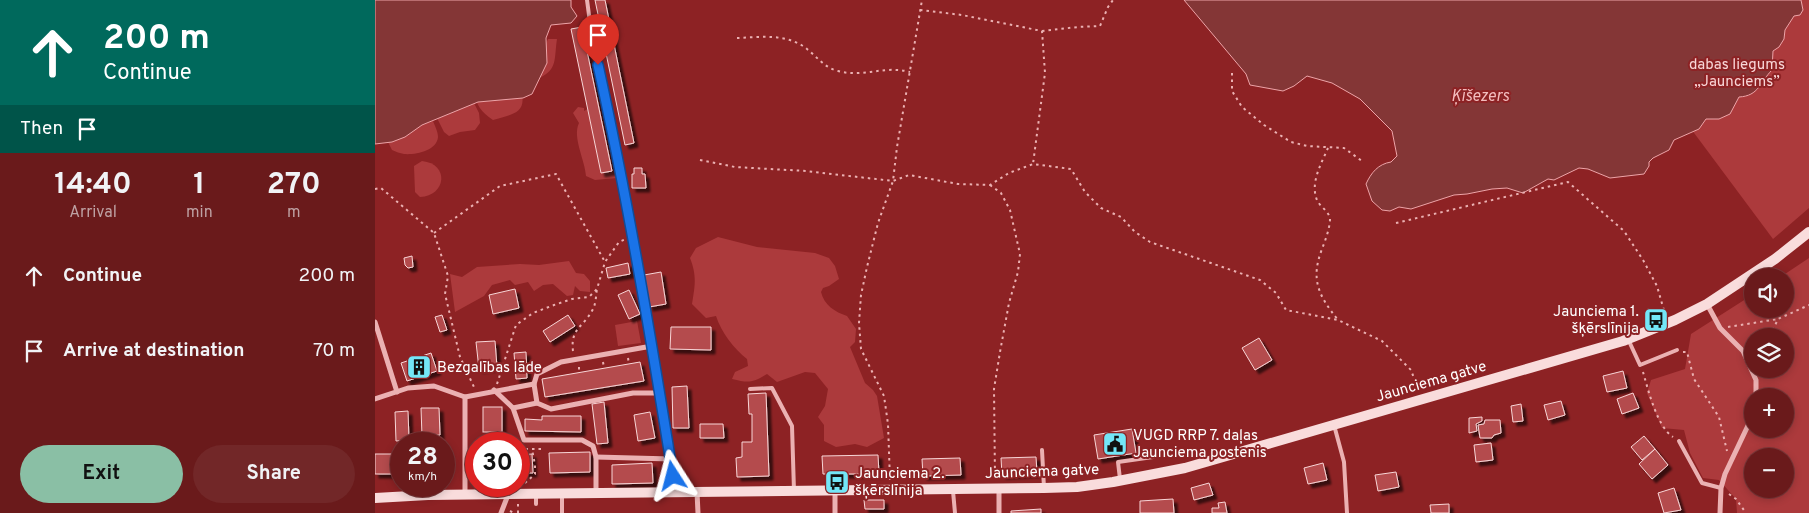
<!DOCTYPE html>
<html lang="en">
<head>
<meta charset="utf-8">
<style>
	:root { --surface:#6a1a1b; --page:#722728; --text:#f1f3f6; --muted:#bea1a3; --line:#7d383a; --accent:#8abfa5 }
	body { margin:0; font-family:Overpass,sans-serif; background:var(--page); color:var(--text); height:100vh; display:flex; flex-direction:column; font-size:19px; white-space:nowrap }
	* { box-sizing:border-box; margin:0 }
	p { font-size:16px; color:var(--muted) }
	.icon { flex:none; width:28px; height:28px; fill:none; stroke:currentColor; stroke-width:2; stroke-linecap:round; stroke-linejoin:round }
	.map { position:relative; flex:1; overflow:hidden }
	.drawer { display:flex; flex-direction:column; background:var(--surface); width:375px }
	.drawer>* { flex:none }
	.top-card { background:#00695c; color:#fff; overflow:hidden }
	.fabs { position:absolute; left:1369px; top:268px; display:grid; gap:10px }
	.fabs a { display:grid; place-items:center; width:50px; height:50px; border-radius:50%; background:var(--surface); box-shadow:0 2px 8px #0003,0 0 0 1px var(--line); font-size:25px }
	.speed { position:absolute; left:15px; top:432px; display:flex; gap:10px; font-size:25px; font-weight:700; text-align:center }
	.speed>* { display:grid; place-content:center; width:65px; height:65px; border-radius:50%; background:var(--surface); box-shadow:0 2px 8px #0003,0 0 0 1px var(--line); line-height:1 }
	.speed small { font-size:12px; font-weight:400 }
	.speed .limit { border:8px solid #d22; background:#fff; color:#111 }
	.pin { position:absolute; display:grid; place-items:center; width:42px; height:42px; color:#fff; margin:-51px -21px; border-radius:50% 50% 50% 0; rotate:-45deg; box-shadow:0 0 5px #0007 }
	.pin .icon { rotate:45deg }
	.me { position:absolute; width:55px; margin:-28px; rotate:351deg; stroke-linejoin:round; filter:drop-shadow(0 0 4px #0008) }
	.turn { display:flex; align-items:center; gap:18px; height:105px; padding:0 20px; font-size:22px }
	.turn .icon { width:65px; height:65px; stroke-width:2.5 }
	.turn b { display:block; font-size:35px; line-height:42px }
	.then { display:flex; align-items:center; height:48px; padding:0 20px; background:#0003; gap:10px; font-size:19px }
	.eta { display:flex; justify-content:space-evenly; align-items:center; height:85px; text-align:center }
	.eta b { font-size:30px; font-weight:700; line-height:35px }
	.button { display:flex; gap:10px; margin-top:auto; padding:10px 20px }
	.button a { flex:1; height:58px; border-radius:30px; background:var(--accent); color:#111; font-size:20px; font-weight:700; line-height:58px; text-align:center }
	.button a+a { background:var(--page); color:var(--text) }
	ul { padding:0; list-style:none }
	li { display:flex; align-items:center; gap:15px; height:75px; padding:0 20px }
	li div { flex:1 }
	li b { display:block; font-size:19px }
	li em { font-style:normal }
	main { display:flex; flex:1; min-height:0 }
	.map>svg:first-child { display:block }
</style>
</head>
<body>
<main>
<section class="drawer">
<div class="top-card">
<div class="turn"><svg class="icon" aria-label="ahead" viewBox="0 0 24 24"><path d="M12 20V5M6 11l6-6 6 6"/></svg><div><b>200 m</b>Continue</div></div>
<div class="then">Then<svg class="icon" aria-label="arrive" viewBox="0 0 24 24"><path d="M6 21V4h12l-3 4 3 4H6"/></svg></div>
</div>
<div class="eta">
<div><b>14:40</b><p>Arrival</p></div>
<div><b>1</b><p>min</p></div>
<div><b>270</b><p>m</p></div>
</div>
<ul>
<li><svg class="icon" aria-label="ahead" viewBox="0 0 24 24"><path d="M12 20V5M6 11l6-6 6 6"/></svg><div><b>Continue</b></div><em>200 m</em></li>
<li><svg class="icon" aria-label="arrive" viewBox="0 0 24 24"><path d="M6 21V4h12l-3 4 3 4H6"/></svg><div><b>Arrive at destination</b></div><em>70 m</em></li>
</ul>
<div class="button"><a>Exit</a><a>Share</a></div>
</section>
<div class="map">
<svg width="1434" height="513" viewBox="0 0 1434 513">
	<defs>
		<filter id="shadow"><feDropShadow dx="4" dy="4" stdDeviation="1" flood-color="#0009"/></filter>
	</defs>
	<rect width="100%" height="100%" fill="#8d2224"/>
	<g fill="#ac3a3c" fill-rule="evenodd">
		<polygon points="1250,0 1434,0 1434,208 1398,239 1235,20"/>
		<path d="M173,39H182C179,58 183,70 164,78L158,70L169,49Z"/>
		<path d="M145,88C154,113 138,114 118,120C106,112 101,105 99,91Z"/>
		<polygon points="97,99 104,113 105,123 100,130 85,132 74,136 69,132 60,114"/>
		<path d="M203,107L209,108V111L213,109L226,173L242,170V178L220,180L211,176C210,160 197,137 204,123L198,113Z"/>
		<path d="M58,121C60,126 63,132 63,137C62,151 40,155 29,154C25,153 21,152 17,150L13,142L14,135Z"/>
		<path d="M47,161C75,164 71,196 45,197L40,192L39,166Z"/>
		<path d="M343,237L382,247L440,253L454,258L460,266L464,279L454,286L448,288L446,292C449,305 460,312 472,316L481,329L480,342L475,347L490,383L498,390L502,396L509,438L492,447L480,444L461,447L449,441V425L443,417L450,406L453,389L440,373L430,372L402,382L392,374C377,383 374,383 357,379L360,372L373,366L372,359C359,349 346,332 341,316L331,318L317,304C320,285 322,276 315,258L321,248Z"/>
		<path d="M1434,258V513H1362L1361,499L1344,480L1328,478L1315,453L1309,430L1287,428L1272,393L1276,380L1310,369L1316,334L1377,295L1378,309H1410V276H1407ZM1378,336H1410V369H1378ZM1378,396H1410V429H1378ZM1378,456H1410V489H1378Z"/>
		<polygon points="194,261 201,273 209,274 215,281 215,292 205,291 200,286 198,295 192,296 178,284 168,285 159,291 153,282 140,285 135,280 117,285 109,296 80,312 75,274 87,277 102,267 145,264 164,265"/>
		<polygon points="262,321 266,343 243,346 240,325"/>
	</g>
	<g fill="#843636" stroke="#eda4a8">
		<polygon points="0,0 196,0 196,7 202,16 196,23 176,25 171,38 172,63 157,94 148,98 103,102 47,125 30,137 17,142 0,144"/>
		<path d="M809,0H1426L1428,10L1425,15L1419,16L1410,30L1409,39L1404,47L1398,51L1397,70C1385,82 1384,96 1364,97L1355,114L1344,119H1331L1324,129L1299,140L1294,150L1278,158L1274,162V166L1269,174L1235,178L1213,169L1204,168L1179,180L1173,179L1148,193L1132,188L1117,189L1092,194L1079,195L1036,209L1024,207L1015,211L1007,210L997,201L991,184C996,173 1003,164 1016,162L1022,156L1017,131L985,99L957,83L932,76L919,86L908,91L875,85L871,74Z"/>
	</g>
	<g fill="#b44b4d" stroke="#f8d6d7" filter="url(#shadow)">
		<polygon points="220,0 230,0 259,143 250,145"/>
		<polygon points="207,27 237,171 226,173 196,29"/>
		<polygon points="259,168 267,168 267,174 270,174 271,188 257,188 257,174 259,174"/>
		<polygon points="37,256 38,267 33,268 30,265 29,258"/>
		<polygon points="253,263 255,274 233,278 231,268"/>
		<polygon points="286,272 291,304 274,307 269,275"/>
		<polygon points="140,289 144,308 118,314 114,295"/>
		<polygon points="254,290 265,314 254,319 243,295"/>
		<polygon points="67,315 72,330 65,332 60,317"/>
		<polygon points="193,315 200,326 175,342 168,331"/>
		<polygon points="296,327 336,327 336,350 295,349"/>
		<polygon points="884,338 897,360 880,370 867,348"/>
		<polygon points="120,341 122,367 104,369 101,342"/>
		<polygon points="151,352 152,378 141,379 139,353"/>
		<polygon points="56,353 62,371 32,381 26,363"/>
		<polygon points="265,362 269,381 170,397 167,379"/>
		<polygon points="1248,371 1252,388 1232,392 1228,376"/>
		<polygon points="312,386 314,428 298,428 297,387"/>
		<polygon points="391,393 394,476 362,477 361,458 367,457 367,442 377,442 377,414 374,414 373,394"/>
		<polygon points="1258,393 1264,408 1247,414 1242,399"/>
		<polygon points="1186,401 1190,415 1173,420 1169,405"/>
		<polygon points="229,402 233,443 222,444 217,404"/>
		<polygon points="1146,404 1148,421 1138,422 1136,406"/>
		<rect x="108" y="407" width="19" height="25"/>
		<polygon points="46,408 64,408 65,435 47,436"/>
		<polygon points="33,411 34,440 21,441 20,412"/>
		<polygon points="275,412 280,438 263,441 259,415"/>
		<polygon points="167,416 206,416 206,432 150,431 150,419 167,420"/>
		<polygon points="1107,417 1107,421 1101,424 1102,431 1094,433 1094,418"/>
		<polygon points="1110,420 1125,420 1126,433 1119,435 1117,438 1105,438 1103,425 1109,424"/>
		<polygon points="325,424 348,424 349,438 325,438"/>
		<polygon points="757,429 761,453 723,459 719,435"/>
		<polygon points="1269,436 1280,449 1267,460 1256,447"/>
		<polygon points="1116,443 1118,460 1101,462 1099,445"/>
		<polygon points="1280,449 1293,465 1277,479 1264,464"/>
		<polygon points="215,452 215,472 175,473 174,453"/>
		<rect x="0" y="454" width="17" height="20"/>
		<polygon points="157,454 158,473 144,473 144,455"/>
		<polygon points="503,455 504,474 448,474 447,456"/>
		<polygon points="661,457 662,473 627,475 626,458"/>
		<polygon points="585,458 586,475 548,476 547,459"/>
		<polygon points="277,463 278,483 237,484 237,465"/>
		<polygon points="948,463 952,480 933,484 929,468"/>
		<polygon points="1021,472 1024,487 1003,491 1000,475"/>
		<polygon points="834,483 838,495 819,500 816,488"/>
		<polygon points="1299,488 1306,510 1289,513 1283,493"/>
		<polygon points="798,499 799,513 765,513 765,501"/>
		<polygon points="489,500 509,500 509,509 490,509"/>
		<polygon points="850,502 852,513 837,513 837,508 844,508 843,503"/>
		<polygon points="1074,504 1074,513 1056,513 1055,505"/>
		<polygon points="666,509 666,513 636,513 636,511"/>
	</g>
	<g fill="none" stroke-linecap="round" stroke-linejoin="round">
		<g stroke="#ebb1b2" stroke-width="2" stroke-dasharray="2.5 4" stroke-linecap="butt">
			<polyline points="545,10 587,15 667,31 670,73 658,164"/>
			<polyline points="667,31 703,27 725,26 733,7 738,0"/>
			<path d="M362,38C386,37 412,33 432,49C442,57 450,68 463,71C489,78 508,65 535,72"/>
			<polyline points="857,73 857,91 867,107 889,125 916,142 932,146 969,148 987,161"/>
			<path d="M953,148C946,164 935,183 942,200C945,207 954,211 955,219C955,228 950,241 947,249C935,280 944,296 963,320"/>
			<polyline points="325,160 360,167 431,171 518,181 534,175 583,184 615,185 634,173 658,164 696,169 710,192 726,208 746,217 760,232 775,242 885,280 901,293 911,310 963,320 1007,341 1036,370 1043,389"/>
			<polyline points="615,185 626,193 635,210 645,254 643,272 634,303 625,352 619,389 620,478"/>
			<polyline points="0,189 6,188 59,233 73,276 70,294 85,357 99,387"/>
			<polyline points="1021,223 1193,182 1249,231 1268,260 1282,286 1290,314"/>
			<polyline points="59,233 125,186 181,174 230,262"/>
			<polyline points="1353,327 1403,319"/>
			<polyline points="1395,336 1403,319 1434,305"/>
			<path d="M198,351C195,328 209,327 218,309C221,303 221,295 222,289"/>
			<polyline points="1308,352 1312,352 1319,379 1344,417 1352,451"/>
			<polyline points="253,358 254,364"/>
			<polyline points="228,362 229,368"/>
			<polyline points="204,367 204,372"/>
			<path d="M1268,372C1273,389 1282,427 1298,437"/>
			<polyline points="122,384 141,325 158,313 179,305 197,299 214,297 222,289 230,262 244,242 251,239"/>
			<polyline points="144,449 169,449"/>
			<polyline points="515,480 513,424 509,396 486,349 484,323 486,295 492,267 503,223 518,181 522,147 547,0"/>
			<polyline points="150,483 160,474 160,465 157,449"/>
			<polyline points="100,485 100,449"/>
			<polyline points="1354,494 1361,499 1371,513"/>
			<polyline points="143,504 143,513"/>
			<polyline points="135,511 139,513"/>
		</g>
		<g stroke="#ebb1b2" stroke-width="4">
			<polyline points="212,0 216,30 246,170"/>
			<polyline points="1253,339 1265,365 1302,350"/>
			<polyline points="375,389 397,388 417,426 419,491"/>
			<polyline points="959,425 969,462 972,513"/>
			<polyline points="1304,441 1327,483 1346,488"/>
			<polyline points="667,450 669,488"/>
			<polyline points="745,479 743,462 778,457"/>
			<polyline points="578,491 580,513"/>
			<polyline points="161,494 161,504"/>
			<polyline points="187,495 187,513"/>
		</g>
		<g stroke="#ebb1b2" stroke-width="5">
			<polyline points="246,170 285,393 301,492"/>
			<polyline points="1332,304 1345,328 1368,351 1381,380 1381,396"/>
			<polyline points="0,322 22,392"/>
			<polyline points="159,384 162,374 186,362 277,346"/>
			<polyline points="119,390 138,408"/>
			<polyline points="90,397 90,494"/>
			<polyline points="0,399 33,388 59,386 90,397 159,384 162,403 176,409 258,393 285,393"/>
			<polyline points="162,403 138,408 149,440 207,440 218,446 221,457 221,493"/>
			<polyline points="221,457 296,459"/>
			<polyline points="624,489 624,513"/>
			<polyline points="460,491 460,513"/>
			<polyline points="322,492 323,513"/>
			<polyline points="126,513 133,495"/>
			<polyline points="1345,513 1346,488 1350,474 1378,415"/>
		</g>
		<polyline stroke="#f9dcdc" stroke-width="10" points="0,498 53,495 669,488 702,487 738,482 810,468 1248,341 1300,320 1332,304 1400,259 1434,232"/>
	</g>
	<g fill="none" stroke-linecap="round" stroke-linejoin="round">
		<defs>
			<path id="route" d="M223,65C253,201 276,338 298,476"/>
		</defs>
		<use href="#route" stroke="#114b97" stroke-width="12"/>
		<use href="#route" stroke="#1a73e8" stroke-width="9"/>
	</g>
	<defs>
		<symbol id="bus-square" viewBox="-11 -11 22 22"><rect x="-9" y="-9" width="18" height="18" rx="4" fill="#73e6f7" stroke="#8d2224"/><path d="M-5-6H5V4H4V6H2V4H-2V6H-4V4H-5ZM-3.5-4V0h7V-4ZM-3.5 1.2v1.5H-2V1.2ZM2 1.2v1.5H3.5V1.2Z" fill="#111"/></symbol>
		<symbol id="building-square" viewBox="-11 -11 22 22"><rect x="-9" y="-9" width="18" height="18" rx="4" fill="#73e6f7" stroke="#8d2224"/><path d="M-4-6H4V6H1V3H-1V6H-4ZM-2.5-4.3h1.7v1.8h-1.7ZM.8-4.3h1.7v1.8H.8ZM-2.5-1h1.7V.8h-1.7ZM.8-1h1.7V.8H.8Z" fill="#111"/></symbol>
		<symbol id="civic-square" viewBox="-11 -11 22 22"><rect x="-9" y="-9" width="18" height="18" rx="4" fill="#73e6f7" stroke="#8d2224"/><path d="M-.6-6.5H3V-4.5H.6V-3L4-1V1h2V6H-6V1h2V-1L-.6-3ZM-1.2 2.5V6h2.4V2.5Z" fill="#111"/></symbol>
	</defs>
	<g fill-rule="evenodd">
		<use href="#bus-square" x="1267" y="306" width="28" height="28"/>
		<use href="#building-square" x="30" y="353" width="28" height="28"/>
		<use href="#civic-square" x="726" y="430" width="28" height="28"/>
		<use href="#bus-square" x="448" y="468" width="28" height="28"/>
	</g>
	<g text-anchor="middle" stroke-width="4" stroke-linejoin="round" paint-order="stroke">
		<g font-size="15" fill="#f8d6d7" stroke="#8d2224">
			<text x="1362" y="69">dabas liegums<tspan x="1362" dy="17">„Jaunciems”</tspan></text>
		</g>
		<g font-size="15" fill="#fff" stroke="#8d2224" text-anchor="start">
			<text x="1264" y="316" text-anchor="end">Jaunciema 1.<tspan x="1264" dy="17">šķērslīnija</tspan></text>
			<text x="62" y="372">Bezgalības lāde</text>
			<text x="758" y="440">VUGD RRP 7. daļas<tspan x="758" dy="17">Jaunciema postenis</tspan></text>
			<text x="480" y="478">Jaunciema 2.<tspan x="480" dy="17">šķērslīnija</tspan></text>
		</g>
		<g font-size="15" fill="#fff" stroke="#8d2224">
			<text transform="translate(1056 381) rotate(-16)" y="5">Jaunciema gatve</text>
			<text transform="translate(667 471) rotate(-2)" y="5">Jaunciema gatve</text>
		</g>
		<g font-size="16" font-style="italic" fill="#f3bdbe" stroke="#8d2224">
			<text x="1105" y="101">Ķīšezers</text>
		</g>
	</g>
</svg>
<div class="fabs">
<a><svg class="icon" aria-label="sound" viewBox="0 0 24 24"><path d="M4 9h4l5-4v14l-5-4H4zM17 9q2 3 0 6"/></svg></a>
<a><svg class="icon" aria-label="layers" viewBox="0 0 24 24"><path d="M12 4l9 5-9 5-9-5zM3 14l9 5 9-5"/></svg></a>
<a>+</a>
<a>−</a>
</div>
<div class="speed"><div>28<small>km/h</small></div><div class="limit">30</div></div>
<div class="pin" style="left:223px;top:65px;background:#d93025"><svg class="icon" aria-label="arrive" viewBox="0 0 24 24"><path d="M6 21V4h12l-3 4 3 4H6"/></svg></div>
<svg class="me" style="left:298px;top:476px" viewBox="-20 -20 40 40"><path d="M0-17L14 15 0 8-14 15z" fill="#1a73e8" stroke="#fff" stroke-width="4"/></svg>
</div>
</main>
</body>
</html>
